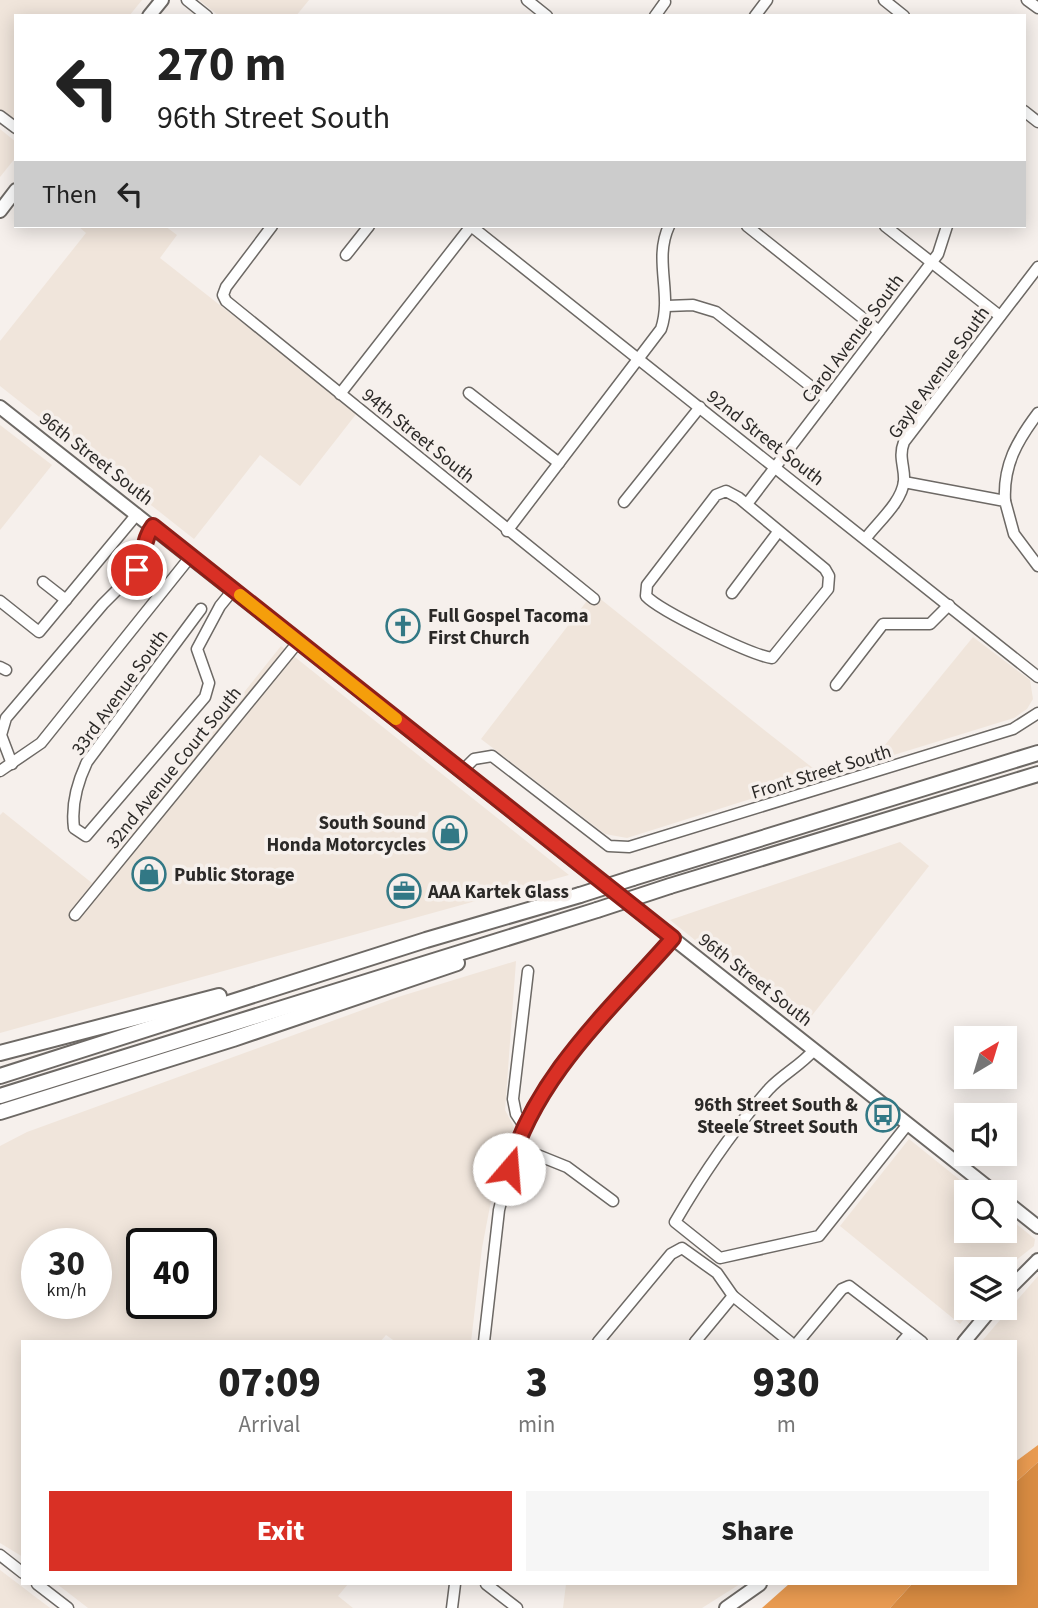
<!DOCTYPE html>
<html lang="en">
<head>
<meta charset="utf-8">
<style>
	:root { --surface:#fff; --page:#f6f6f6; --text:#222; --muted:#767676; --accent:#d93025 }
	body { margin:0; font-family:"Source Sans 3",sans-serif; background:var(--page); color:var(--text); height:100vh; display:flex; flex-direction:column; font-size:26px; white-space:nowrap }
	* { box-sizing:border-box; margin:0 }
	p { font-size:23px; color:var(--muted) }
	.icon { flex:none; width:38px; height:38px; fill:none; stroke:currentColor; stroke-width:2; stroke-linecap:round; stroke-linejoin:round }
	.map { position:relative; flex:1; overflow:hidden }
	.details { position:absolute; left:21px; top:1340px; width:996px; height:245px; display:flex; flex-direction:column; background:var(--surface); border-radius:0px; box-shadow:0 4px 18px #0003 }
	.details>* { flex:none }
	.guide { position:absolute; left:14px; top:14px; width:1012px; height:214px; border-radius:0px; box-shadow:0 4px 18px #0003; background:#fff; color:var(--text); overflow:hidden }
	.needle { width:46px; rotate:38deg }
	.tools { position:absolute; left:954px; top:1026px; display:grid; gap:14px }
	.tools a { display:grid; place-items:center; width:63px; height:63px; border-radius:0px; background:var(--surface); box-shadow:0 4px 18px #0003; font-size:35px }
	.speed { position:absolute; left:21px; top:1228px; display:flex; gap:14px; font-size:35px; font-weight:700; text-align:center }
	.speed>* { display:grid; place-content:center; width:91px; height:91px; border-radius:50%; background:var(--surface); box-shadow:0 4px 18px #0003; line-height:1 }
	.speed small { font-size:18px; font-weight:400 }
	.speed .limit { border:4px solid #111; border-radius:10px; background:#fff; color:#111 }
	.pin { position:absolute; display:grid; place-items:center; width:60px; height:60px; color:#fff; margin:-30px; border:4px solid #fff; border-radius:50%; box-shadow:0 2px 7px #0007 }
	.me { position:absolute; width:77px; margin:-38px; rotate:18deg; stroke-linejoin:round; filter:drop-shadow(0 0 5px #0008) }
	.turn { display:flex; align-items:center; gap:24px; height:147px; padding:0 28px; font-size:32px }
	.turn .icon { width:91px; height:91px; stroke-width:2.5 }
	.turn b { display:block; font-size:49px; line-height:60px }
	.then { display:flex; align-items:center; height:66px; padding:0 28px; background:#0003; gap:14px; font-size:26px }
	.eta { display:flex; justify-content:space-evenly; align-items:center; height:119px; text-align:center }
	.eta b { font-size:42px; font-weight:800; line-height:49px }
	.button { display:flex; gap:14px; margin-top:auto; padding:14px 28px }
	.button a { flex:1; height:80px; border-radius:0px; background:var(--accent); color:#fff; font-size:28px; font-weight:800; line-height:80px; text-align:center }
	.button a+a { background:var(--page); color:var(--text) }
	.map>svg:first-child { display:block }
</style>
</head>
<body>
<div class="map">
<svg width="1038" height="1608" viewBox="0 0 1038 1608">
	<rect width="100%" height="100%" fill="#f6f0ec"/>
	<g fill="#f0e5db" fill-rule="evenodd">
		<polygon points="0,0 142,0 129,16 16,16 16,122 0,110"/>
		<polygon points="199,0 309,0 296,16 219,16"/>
		<polygon points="0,129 16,142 16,157 0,177"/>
		<polygon points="78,226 165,226 177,235 160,258 357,413 300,486 260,455 194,539 0,386 0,341 86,233"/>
		<polygon points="0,425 52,465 0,530"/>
		<polygon points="593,593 758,725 823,776 627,838 605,834 481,739"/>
		<polygon points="973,637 1030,680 1033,699 1027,709 1014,718 871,762"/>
		<polygon points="281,646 569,875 0,1033 0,815 3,812 92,883"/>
		<polygon points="900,842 929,866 803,1027 670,920"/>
		<path d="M516,961L505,1110L514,1127L496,1175L482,1248L471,1342H396L386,1335L380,1342H23V1557L0,1543V1146L27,1132L398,997ZM37,1244H96V1304H37ZM142,1244H201V1304H142Z"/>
		<polygon points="909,1139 975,1192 966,1192 966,1230 1004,1230 1005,1215 1035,1239 1034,1246 1005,1269 966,1269 966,1307 973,1307 960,1324 840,1226"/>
		<polygon points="1038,1276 1038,1445 1015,1462 1015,1342 981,1342"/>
		<polygon points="0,1570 50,1608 0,1608"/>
		<polygon points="57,1584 348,1584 338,1596 353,1608 88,1608"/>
		<polygon points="566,1584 740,1584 702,1608 563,1608"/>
	</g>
	<g fill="#e99b51">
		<polygon points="1038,1445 1038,1462 1015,1483 1015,1462"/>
		<polygon points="789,1584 912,1584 890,1608 762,1608"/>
	</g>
	<polygon fill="#d98c42" points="1038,1462 1038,1608 890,1608 912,1584 1015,1584 1015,1483"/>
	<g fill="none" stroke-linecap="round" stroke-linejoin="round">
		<defs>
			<g id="minor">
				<polyline points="187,0 207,16"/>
				<polyline points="527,0 547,16"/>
				<polyline points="884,0 904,16"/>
				<polyline points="1027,0 1038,8"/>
				<polyline points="655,16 665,2"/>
				<polyline points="755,16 767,0"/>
				<polyline points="1024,111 1038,122"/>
				<polyline points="0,116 16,128"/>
				<polyline points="272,226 226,287 223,295 226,301 594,599"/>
				<polyline points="471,226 1038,677"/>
				<polyline points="747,226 879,331"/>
				<polyline points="885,226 1000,316"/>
				<polyline points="346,255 369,226"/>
				<polyline points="667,306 693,305 716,312 827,399"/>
				<polyline points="469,393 559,463"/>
				<polyline points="340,394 471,226"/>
				<polyline points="904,482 1005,501 1014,534 1038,566"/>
				<path d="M726,491L739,498L825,569L829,576L828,589L772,658C751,655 660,611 646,596L647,585L716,495Z"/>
				<path d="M1005,501C1003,465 1017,441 1038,413"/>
				<polyline points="624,502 700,407"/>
				<polyline points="747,504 938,254 947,226"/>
				<path d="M507,531L661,329C673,294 653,260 669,226"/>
				<path d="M866,538C878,522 902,502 904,481C905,467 898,457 904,442L1038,267"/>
				<polyline points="43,582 66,600"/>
				<polyline points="732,593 778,532"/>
				<polyline points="0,601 39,632 137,514"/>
				<path d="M201,609L87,762C77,783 71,805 74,828L86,836L205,697L209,683L197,649L220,606L233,590"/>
				<polyline points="0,667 6,670"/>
				<polyline points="836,685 883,624 930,624 949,605"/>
				<polyline points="12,764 1,735 6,718 103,604 137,570 142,561 144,541 153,526"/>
				<polyline points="0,771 41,743 191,556"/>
				<polyline points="462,771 474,759 492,756 609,846 629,847 1013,729 1038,713"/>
				<polyline points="75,915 299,641"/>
				<path d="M814,1050C800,1066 783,1074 769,1089C732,1131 703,1174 675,1222L720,1258L819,1236L908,1124"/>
				<polyline points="524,1126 516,1114 513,1099 528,971"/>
				<polyline points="515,1146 567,1167 613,1201"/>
				<polyline points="484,1342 499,1210 515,1146 531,1110 560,1068 673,938"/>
				<polyline points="598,1342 671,1254 682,1248 717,1273 733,1296 790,1342"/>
				<polyline points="695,1342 733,1296"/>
				<polyline points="798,1342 842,1289 849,1286 922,1342"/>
				<polyline points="902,1342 910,1333"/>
				<polyline points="0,1555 23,1573"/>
				<polyline points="37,1584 68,1608"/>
				<polyline points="486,1584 517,1608"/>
				<polyline points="452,1608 455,1584"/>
			</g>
			<g id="major">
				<polyline points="149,16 162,0"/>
				<polyline points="0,211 16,190"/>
				<polyline points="0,407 994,1192"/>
				<polyline points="1004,1200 1038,1227"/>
				<polyline points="1004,1294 1038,1260"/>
				<polyline points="964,1342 993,1307"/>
				<polyline points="726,1608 760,1584"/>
			</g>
			<g id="highway">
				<polyline points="633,878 1038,753"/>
				<polyline points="670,886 1038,774"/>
				<polyline points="0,1053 219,996"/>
				<polyline points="0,1076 426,940 580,895"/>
				<polyline points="0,1096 597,910"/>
				<polyline points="0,1112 233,1039 457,963"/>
			</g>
		</defs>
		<use href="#minor" stroke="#6d6965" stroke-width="13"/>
		<use href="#major" stroke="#6d6965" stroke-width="16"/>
		<use href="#highway" stroke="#6d6965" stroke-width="18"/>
		<use href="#minor" stroke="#fff" stroke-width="10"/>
		<use href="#major" stroke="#fff" stroke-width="12"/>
		<use href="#highway" stroke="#fff" stroke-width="14"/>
		<defs>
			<g id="highway-bridge">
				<polyline points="580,895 633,878"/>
				<polyline points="597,910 670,886"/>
			</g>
		</defs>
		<use href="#highway-bridge" stroke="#6d6965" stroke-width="18" stroke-linecap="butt"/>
		<use href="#highway-bridge" stroke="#fff" stroke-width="14"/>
	</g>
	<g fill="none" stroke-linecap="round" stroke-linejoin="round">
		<defs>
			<path id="route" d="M137,570C146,556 142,540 153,526L673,938C611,1009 535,1076 509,1169"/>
		</defs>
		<use href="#route" stroke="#8d1f18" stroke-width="18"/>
		<use href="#route" stroke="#d93025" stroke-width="12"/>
		<polyline stroke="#f59e0b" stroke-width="12" points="240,595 396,719"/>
	</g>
	<defs>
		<symbol id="church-ring" viewBox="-11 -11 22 22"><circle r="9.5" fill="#f6f0ec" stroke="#327885" stroke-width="1.5"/><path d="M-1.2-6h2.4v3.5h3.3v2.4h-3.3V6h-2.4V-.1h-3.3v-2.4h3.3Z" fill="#327885"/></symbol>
		<symbol id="shop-ring" viewBox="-11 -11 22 22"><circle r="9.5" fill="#f6f0ec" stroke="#327885" stroke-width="1.5"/><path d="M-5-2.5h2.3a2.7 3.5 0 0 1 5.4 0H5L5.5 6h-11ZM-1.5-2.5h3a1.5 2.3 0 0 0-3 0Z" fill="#327885"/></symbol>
		<symbol id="office-ring" viewBox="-11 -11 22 22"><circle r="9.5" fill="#f6f0ec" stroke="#327885" stroke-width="1.5"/><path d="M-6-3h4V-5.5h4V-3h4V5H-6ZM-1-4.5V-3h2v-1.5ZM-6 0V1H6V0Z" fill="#327885"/></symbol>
		<symbol id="bus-ring" viewBox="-11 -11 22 22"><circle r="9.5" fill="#f6f0ec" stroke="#327885" stroke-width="1.5"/><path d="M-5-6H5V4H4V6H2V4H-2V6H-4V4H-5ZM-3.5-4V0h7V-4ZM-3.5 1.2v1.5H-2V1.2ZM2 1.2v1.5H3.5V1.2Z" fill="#327885"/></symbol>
	</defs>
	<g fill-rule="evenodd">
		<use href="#church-ring" x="384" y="607" width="38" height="38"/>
		<use href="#shop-ring" x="431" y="814" width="38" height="38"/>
		<use href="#shop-ring" x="130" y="855" width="38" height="38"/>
		<use href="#office-ring" x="385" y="872" width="38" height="38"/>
		<use href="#bus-ring" x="864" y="1096" width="38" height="38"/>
	</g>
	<g text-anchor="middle" stroke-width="7" stroke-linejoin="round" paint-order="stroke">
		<g font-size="19" fill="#2b2927" stroke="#f6f0ec">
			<text transform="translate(852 338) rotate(-53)" y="7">Carol Avenue South</text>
			<text transform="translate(938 372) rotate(-54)" y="7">Gayle Avenue South</text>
			<text transform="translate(419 435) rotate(39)" y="7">94th Street South</text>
			<text transform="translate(766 437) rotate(38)" y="7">92nd Street South</text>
			<text transform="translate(97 458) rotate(38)" y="7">96th Street South</text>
			<text transform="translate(119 692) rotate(-54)" y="7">33rd Avenue South</text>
			<text transform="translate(173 767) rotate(-51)" y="7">32nd Avenue Court South</text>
			<text transform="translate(821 771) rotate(-17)" y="7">Front Street South</text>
			<text transform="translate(756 979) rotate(38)" y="7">96th Street South</text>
		</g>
		<g font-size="19" font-weight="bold" fill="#2b2927" stroke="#f6f0ec" text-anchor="start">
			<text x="428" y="622">Full Gospel Tacoma<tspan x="428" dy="22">First Church</tspan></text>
			<text x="426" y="829" text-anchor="end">South Sound<tspan x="426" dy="22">Honda Motorcycles</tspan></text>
			<text x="174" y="881">Public Storage</text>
			<text x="428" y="898">AAA Kartek Glass</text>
			<text x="858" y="1111" text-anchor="end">96th Street South &amp;<tspan x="858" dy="22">Steele Street South</tspan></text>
		</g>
	</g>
</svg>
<div class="tools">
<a><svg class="needle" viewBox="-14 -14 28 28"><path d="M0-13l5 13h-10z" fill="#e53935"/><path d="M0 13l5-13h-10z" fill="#767676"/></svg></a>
<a><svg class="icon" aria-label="sound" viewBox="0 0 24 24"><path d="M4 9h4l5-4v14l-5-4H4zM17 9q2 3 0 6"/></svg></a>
<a><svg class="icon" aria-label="search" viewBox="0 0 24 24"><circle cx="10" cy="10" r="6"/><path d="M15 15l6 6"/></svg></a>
<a><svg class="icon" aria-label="layers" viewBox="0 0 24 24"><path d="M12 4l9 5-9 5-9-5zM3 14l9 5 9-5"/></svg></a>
</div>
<div class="speed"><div>30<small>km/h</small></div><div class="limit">40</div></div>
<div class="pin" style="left:137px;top:570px;background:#d93025"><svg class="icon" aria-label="arrive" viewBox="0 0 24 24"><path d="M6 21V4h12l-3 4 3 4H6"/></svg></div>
<svg class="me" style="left:509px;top:1169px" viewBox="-20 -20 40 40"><circle r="19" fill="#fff"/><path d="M0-13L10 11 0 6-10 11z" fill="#d93025"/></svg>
<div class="guide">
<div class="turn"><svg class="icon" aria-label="left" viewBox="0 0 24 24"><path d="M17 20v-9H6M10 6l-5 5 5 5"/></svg><div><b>270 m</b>96th Street South</div></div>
<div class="then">Then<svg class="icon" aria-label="left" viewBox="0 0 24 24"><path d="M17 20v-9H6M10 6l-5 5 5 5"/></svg></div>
</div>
<section class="details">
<div class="eta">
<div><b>07:09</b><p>Arrival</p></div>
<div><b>3</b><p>min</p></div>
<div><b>930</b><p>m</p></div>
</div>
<div class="button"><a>Exit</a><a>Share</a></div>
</section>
</div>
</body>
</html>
